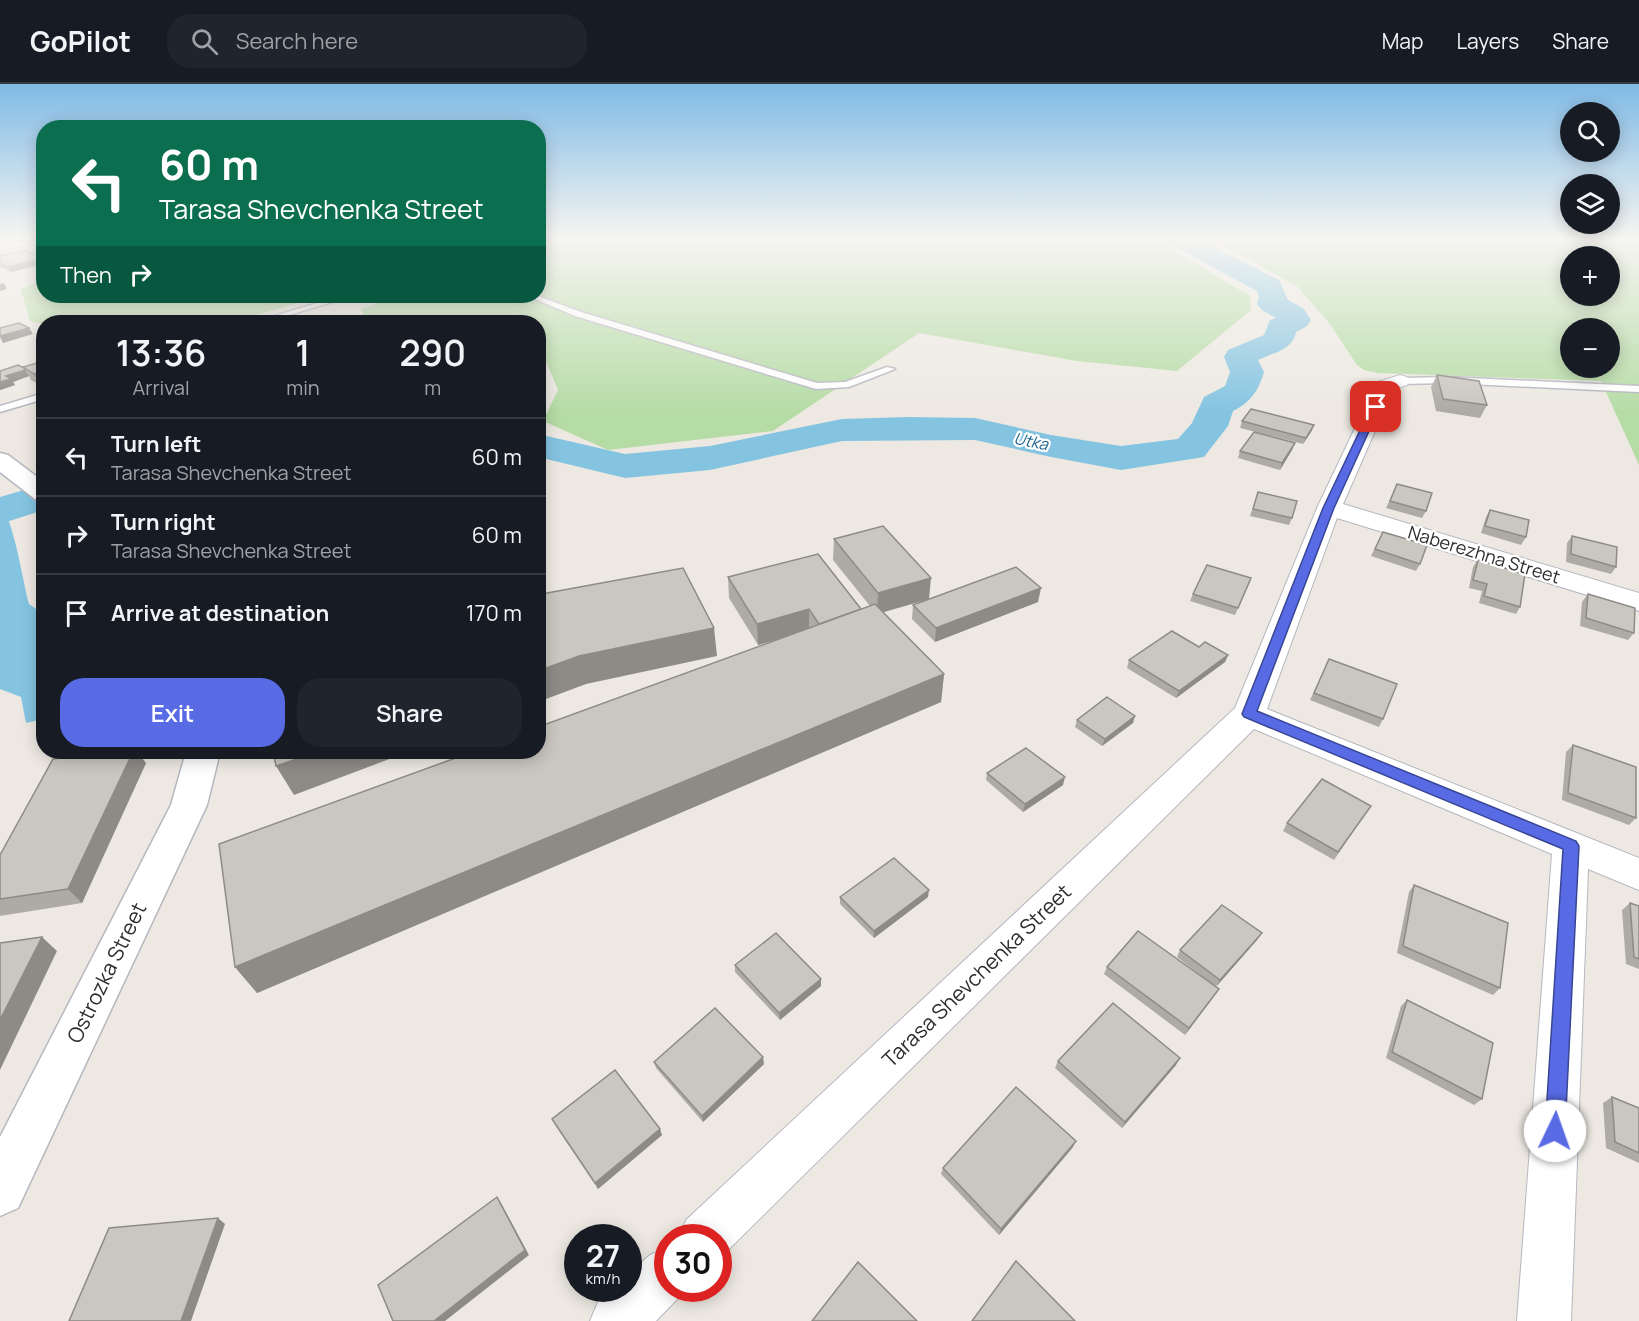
<!DOCTYPE html>
<html lang="en">
<head>
<meta charset="utf-8">
<style>
	:root { --surface:#171b24; --page:#20242c; --text:#f1f3f6; --muted:#9ea1a6; --line:#363941; --accent:#586be5 }
	body { margin:0; font-family:Manrope,sans-serif; background:var(--page); color:var(--text); height:100vh; display:flex; flex-direction:column; font-size:22px; white-space:nowrap }
	* { box-sizing:border-box; margin:0 }
	p { font-size:20px; color:var(--muted) }
	.icon { flex:none; width:33px; height:33px; fill:none; stroke:currentColor; stroke-width:2; stroke-linecap:round; stroke-linejoin:round }
	.map { position:relative; flex:1; overflow:hidden }
	.details { position:absolute; left:36px; top:231px; width:510px; height:444px; display:flex; flex-direction:column; background:var(--surface); border-radius:24px; box-shadow:0 3px 15px #0003 }
	.details>* { flex:none }
	.hud { position:absolute; left:36px; top:36px; width:510px; height:183px; border-radius:24px; box-shadow:0 3px 15px #0003; background:#0b6e4f; color:#fff; overflow:hidden }
	.controls { position:absolute; left:1560px; top:18px; display:grid; gap:12px }
	.controls a { display:grid; place-items:center; width:60px; height:60px; border-radius:50%; background:var(--surface); box-shadow:0 3px 15px #0003; font-size:30px }
	.speed { position:absolute; left:564px; top:1140px; display:flex; gap:12px; font-size:30px; font-weight:700; text-align:center }
	.speed>* { display:grid; place-content:center; width:78px; height:78px; border-radius:50%; background:var(--surface); box-shadow:0 3px 15px #0003; line-height:1 }
	.speed small { font-size:15px; font-weight:400 }
	.speed .limit { border:9px solid #d22; background:#fff; color:#111 }
	.pin { position:absolute; display:grid; place-items:center; width:51px; height:51px; color:#fff; margin:-26px; border-radius:12px; box-shadow:0 3px 9px #0006 }
	.me { position:absolute; width:66px; margin:-33px; rotate:3deg; stroke-linejoin:round; filter:drop-shadow(0 0 4px #0008) }
	.turn { display:flex; align-items:center; gap:21px; height:126px; padding:0 24px; font-size:27px }
	.turn .icon { width:78px; height:78px; stroke-width:2.5 }
	.turn b { display:block; font-size:42px; line-height:51px }
	.then { display:flex; align-items:center; height:57px; padding:0 24px; background:#0003; gap:12px; font-size:22px }
	.eta { display:flex; justify-content:space-evenly; align-items:center; height:102px; text-align:center }
	.eta b { font-size:36px; font-weight:600; line-height:42px }
	.cta { display:flex; gap:12px; margin-top:auto; padding:12px 24px }
	.cta a { flex:1; height:69px; border-radius:24px; background:var(--accent); color:#fff; font-size:24px; font-weight:600; line-height:69px; text-align:center }
	.cta a+a { background:var(--page); color:var(--text) }
	ul { padding:0; list-style:none }
	li { display:flex; align-items:center; gap:18px; height:78px; padding:0 24px; border-top:2px solid var(--line) }
	li div { flex:1 }
	li b { display:block; font-size:22px }
	li em { font-style:normal }
	header { display:flex; align-items:center; gap:36px; box-sizing:border-box; height:84px; padding:0 30px; background:var(--surface); border-bottom:2px solid var(--line) }
	header strong { font-size:28px }
	nav { display:flex; gap:33px; margin-inline-start:auto; font-size:21px }
	.search { width:420px; height:54px; background:var(--page); display:flex; align-items:center; gap:15px; box-sizing:border-box; padding:0 21px; border-radius:24px; color:var(--muted); font-size:22px }
	.map>svg:first-child { display:block }
</style>
</head>
<body>
<header>
<strong>GoPilot</strong>
<div class="search"><svg class="icon" aria-label="search" viewBox="0 0 24 24"><circle cx="10" cy="10" r="6"/><path d="M15 15l6 6"/></svg>Search here</div>
<nav><a>Map</a><a>Layers</a><a>Share</a></nav>
</header>
<div class="map">
<svg width="1639" height="1237" viewBox="0 0 1639 1237">
	<rect width="100%" height="100%" fill="#ede9e2"/>
	<g fill="#b6dca6" fill-rule="evenodd">
		<polygon points="539,155 1154,155 1250,212 1251,226 1177,287 1077,277 919,249 773,347 608,366 543,337 558,306 543,270 539,269 538,238 369,238 360,225 399,212 538,212"/>
		<path d="M1210,155H1554L1639,162V381L1601,297L1378,289L1364,286L1357,281L1330,240L1297,202ZM1570,172H1610V212H1570ZM1570,244H1610V284H1570Z"/>
		<polygon points="43,197 44,212 322,212 232,238 43,240 30,237 21,205"/>
	</g>
	<path fill="#84c4e1" d="M0,421C14,435 23,499 29,520L43,530V635L26,639L21,613L0,605Z"/>
	<g fill="none" stroke-linecap="round" stroke-linejoin="round">
		<g fill="#84c4e1" fill-rule="evenodd">
			<path d="M1166,155H1198L1279,196L1288,216L1304,225L1311,236L1307,242L1296,248C1292,267 1274,268 1258,276L1264,288C1259,306 1250,319 1233,327L1228,342L1204,373L1121,386L1051,373L975,356L842,357L710,386L625,394L538,373V350L625,370L710,362L842,335L908,333L975,334L1051,351L1121,362L1178,355L1192,339L1204,313L1225,302L1230,288L1224,273L1228,266L1264,251L1270,236L1276,234L1262,226L1257,220L1259,214L1257,207L1170,160Z"/>
			<polygon points="44,400 44,426 0,440 0,413"/>
		</g>
		<defs>
			<g id="service">
				<polygon points="40,155 44,155 44,158 0,166 0,162"/>
				<polygon points="341,212 352,212 266,238 254,238"/>
				<polygon points="528,212 538,212 581,228 817,299 845,298 887,283 895,285 849,303 816,305 575,232"/>
				<polygon points="1448,293 1639,302 1639,308 1448,299 1400,300 1395,297 1400,294"/>
				<polygon points="44,309 44,315 0,328 0,322"/>
			</g>
			<g id="minor">
				<polygon points="1400,291 1407,293 1410,297 1407,301 1393,306 1343,420 1639,509 1639,527 1337,434 1267,625 1639,774 1639,806 1588,785 1571,1237 1517,1237 1552,770 1254,645 722,1172 718,1173 718,1154 679,1154 686,1136 1235,624 1317,424 1375,302 1378,298"/>
				<polygon points="668,1163 668,1204 688,1204 656,1237 590,1237 598,1218 613,1204 628,1204 628,1190 650,1171"/>
			</g>
			<g id="secondary">
				<polygon points="0,369 8,371 44,398 44,417 35,415 0,388"/>
				<polygon points="186,668 220,668 207,721 18,1124 0,1132 0,1053 171,721"/>
			</g>
		</defs>
		<use href="#service" stroke="#b6b7c0" stroke-width="3"/>
		<use href="#minor" stroke="#b6b7c0" stroke-width="2"/>
		<use href="#secondary" stroke="#b6b7c0" stroke-width="3"/>
		<use href="#service" fill="#fff" fill-rule="evenodd"/>
		<use href="#minor" fill="#fff" fill-rule="evenodd"/>
		<use href="#secondary" fill="#fff" fill-rule="evenodd"/>
	</g>
	<g fill="#aeaba5">
		<polygon points="0,172 44,175 44,180 11,188 0,183"/>
		<polygon points="44,277 42,302 31,296 29,292 13,298 15,301 0,306 0,287 24,284"/>
		<polygon points="1437,291 1487,321 1480,334 1436,327 1431,303"/>
		<polygon points="1242,337 1314,341 1311,348 1303,360 1240,344"/>
		<polygon points="1295,359 1292,366 1280,386 1238,374 1240,367"/>
		<polygon points="1397,400 1426,427 1422,434 1386,424"/>
		<polygon points="1258,408 1292,434 1289,441 1250,432"/>
		<polygon points="1490,426 1526,453 1521,461 1481,449 1486,433"/>
		<polygon points="1383,448 1420,480 1416,487 1371,472"/>
		<polygon points="1572,452 1616,483 1611,490 1566,478 1567,459"/>
		<polygon points="834,455 929,515 883,528 944,590 941,618 257,909 235,883 780,555 758,561 729,514 728,493 861,525 870,522 833,476"/>
		<polygon points="1478,476 1520,523 1516,530 1479,519 1482,507 1469,504 1473,483"/>
		<polygon points="1251,494 1235,531 1190,517 1193,510"/>
		<polygon points="1588,510 1634,549 1628,556 1580,542 1582,518"/>
		<polygon points="1038,518 935,558 912,535 913,521"/>
		<polygon points="1199,563 1228,571 1225,578 1176,614 1127,584 1129,576"/>
		<polygon points="1329,575 1383,635 1379,643 1310,616"/>
		<polygon points="1077,636 1133,639 1102,662 1075,643"/>
		<polygon points="1573,661 1636,734 1629,741 1562,716 1566,668"/>
		<polygon points="146,679 82,819 0,832 0,771"/>
		<polygon points="987,689 1063,701 1023,728 986,696"/>
		<polygon points="1371,722 1334,776 1283,747 1287,739"/>
		<polygon points="1414,801 1500,904 1493,911 1397,869 1409,808"/>
		<polygon points="840,813 928,813 874,854 840,820"/>
		<polygon points="1630,819 1639,822 1639,885 1626,880 1622,826"/>
		<polygon points="1262,849 1257,856 1216,902 1215,911 1185,951 1104,890 1107,883 1207,896 1177,873 1180,866"/>
		<polygon points="735,881 821,895 821,902 780,936 735,888"/>
		<polygon points="1407,916 1482,1015 1474,1021 1386,974 1401,922"/>
		<polygon points="1058,977 1176,981 1122,1044 1055,984"/>
		<polygon points="654,978 764,980 703,1038 656,984"/>
		<polygon points="1612,1013 1639,1024 1639,1079 1606,1064 1603,1019"/>
		<polygon points="552,1035 662,1051 598,1105 555,1041"/>
		<polygon points="1073,1063 999,1151 941,1090 943,1084"/>
	</g>
	<g fill="#8d8b86">
		<polygon points="43,174 44,180 11,188 8,183"/>
		<polygon points="4,199 7,205 0,207 0,200"/>
		<polygon points="29,244 33,250 3,259 0,253 0,252"/>
		<polygon points="25,286 29,292 13,298 15,301 0,306 0,298 6,292"/>
		<polygon points="44,287 44,302 42,302 34,290"/>
		<polygon points="1314,341 1311,348 1303,360 1306,354"/>
		<polygon points="1295,359 1292,366 1280,386 1282,379"/>
		<polygon points="931,494 929,515 877,530 878,509"/>
		<polygon points="1041,504 1038,518 935,558 936,544"/>
		<polygon points="809,525 809,546 758,561 757,540"/>
		<polygon points="714,544 717,572 586,600 538,618 538,587 579,572"/>
		<polygon points="1228,571 1225,578 1176,614 1179,607"/>
		<polygon points="944,590 941,618 257,909 235,883"/>
		<polygon points="1135,632 1133,639 1102,662 1105,655"/>
		<polygon points="133,668 137,668 146,679 82,819 68,805"/>
		<polygon points="317,668 408,668 294,711 276,682"/>
		<polygon points="1065,693 1063,701 1023,728 1025,720"/>
		<polygon points="929,806 928,813 874,854 874,847"/>
		<polygon points="1262,849 1257,856 1216,903 1220,896"/>
		<polygon points="42,853 57,867 0,986 0,936"/>
		<polygon points="821,895 821,902 780,936 779,929"/>
		<polygon points="1219,905 1215,911 1185,951 1189,944"/>
		<polygon points="763,973 764,980 703,1038 702,1032"/>
		<polygon points="1180,974 1176,981 1122,1044 1125,1038"/>
		<polygon points="660,1045 662,1051 598,1105 595,1099"/>
		<polygon points="1076,1057 1073,1063 999,1151 1001,1145"/>
		<polygon points="497,1113 501,1119 529,1171 445,1237 434,1237"/>
		<polygon points="218,1134 225,1140 191,1237 181,1237"/>
	</g>
	<g fill="#cac7c0" stroke="#8d8b86" stroke-width="1.5">
		<polygon points="25,166 43,174 8,183 0,179 0,172"/>
		<polygon points="19,239 29,244 0,252 0,244"/>
		<polygon points="44,277 44,287 34,290 23,283"/>
		<polygon points="18,281 24,284 25,286 6,292 11,295 0,298 0,287"/>
		<polygon points="1437,291 1479,297 1487,321 1443,315"/>
		<polygon points="1251,325 1314,341 1306,354 1242,337"/>
		<polygon points="1254,348 1295,359 1282,379 1240,367"/>
		<polygon points="1397,400 1432,409 1426,427 1390,417"/>
		<polygon points="1258,408 1297,417 1292,434 1253,425"/>
		<polygon points="1490,426 1529,436 1526,453 1485,442"/>
		<polygon points="883,442 931,494 878,509 834,455"/>
		<polygon points="1383,448 1427,461 1420,480 1375,465"/>
		<polygon points="1572,452 1617,463 1616,483 1571,470"/>
		<polygon points="818,470 861,525 819,540 809,525 757,540 728,493"/>
		<polygon points="1478,476 1525,490 1520,523 1484,512 1487,500 1473,496"/>
		<polygon points="1207,481 1251,494 1238,524 1193,510"/>
		<polygon points="1016,483 1041,504 936,544 913,521"/>
		<polygon points="683,484 714,544 579,572 538,587 538,512 547,509"/>
		<polygon points="1588,510 1635,524 1634,549 1586,534"/>
		<polygon points="875,520 944,590 235,883 219,760 472,668 538,668 538,643"/>
		<polygon points="1172,547 1199,563 1205,558 1228,571 1179,607 1129,576"/>
		<polygon points="1329,575 1397,600 1383,635 1314,609"/>
		<polygon points="1107,613 1135,632 1105,655 1077,636"/>
		<polygon points="1573,661 1636,683 1636,734 1568,709"/>
		<polygon points="1026,664 1065,693 1025,720 987,689"/>
		<polygon points="111,668 133,668 68,805 0,815 0,771 53,675"/>
		<polygon points="273,668 317,668 276,682"/>
		<polygon points="1322,695 1371,722 1338,768 1287,739"/>
		<polygon points="894,774 929,806 874,847 840,813"/>
		<polygon points="1414,801 1508,839 1500,904 1403,862"/>
		<polygon points="1630,819 1639,822 1639,875 1634,873"/>
		<polygon points="1222,821 1262,849 1220,896 1180,866"/>
		<polygon points="1138,847 1219,905 1189,944 1107,883"/>
		<polygon points="776,849 821,895 779,929 735,881"/>
		<polygon points="42,853 0,936 0,859"/>
		<polygon points="1407,916 1493,959 1482,1015 1392,968"/>
		<polygon points="1113,919 1180,974 1125,1038 1058,977"/>
		<polygon points="715,924 763,973 702,1032 654,978"/>
		<polygon points="615,986 660,1045 595,1099 552,1035"/>
		<polygon points="1016,1003 1076,1057 1001,1145 943,1084"/>
		<polygon points="1612,1013 1639,1024 1639,1069 1615,1058"/>
		<polygon points="497,1113 525,1166 434,1237 393,1237 378,1201"/>
		<polygon points="218,1134 181,1237 69,1237 109,1144"/>
		<polygon points="1016,1177 1075,1237 972,1237"/>
		<polygon points="858,1178 917,1237 812,1237"/>
	</g>
	<linearGradient id="sky" x2="0" y2="1"><stop stop-color="#80bae5"/><stop offset="0.47" stop-color="#f7f5f2"/><stop offset="1" stop-color="#f7f5f2" stop-opacity="0"/></linearGradient>
	<rect width="1639" height="328" fill="url(#sky)"/>
	<polygon fill="#586be5" stroke="#394695" stroke-width="1.5" points="1376,320 1380,323 1334,424 1257,627 1576,757 1579,762 1565,1047 1562,1054 1555,1057 1548,1054 1545,1047 1563,765 1244,633 1242,630 1323,424 1371,323"/>
	<g text-anchor="middle" stroke-width="4.5" stroke-linejoin="round" paint-order="stroke">
		<g font-size="16" font-style="italic" fill="#1f6491" stroke="#fff">
			<text transform="translate(1031 357) rotate(11)" y="6">Utka</text>
		</g>
		<g font-size="18" fill="#2e2e2e" stroke="#fff">
			<text transform="translate(1484 471) rotate(17)" y="6">Naberezhna Street</text>
		</g>
		<g font-size="21" fill="#2e2e2e" stroke="#fff">
			<text transform="translate(107 889) rotate(-64)" y="7">Ostrozka Street</text>
			<text transform="translate(977 892) rotate(-44)" y="7">Tarasa Shevchenka Street</text>
		</g>
	</g>
</svg>
<div class="controls">
<a><svg class="icon" aria-label="search" viewBox="0 0 24 24"><circle cx="10" cy="10" r="6"/><path d="M15 15l6 6"/></svg></a>
<a><svg class="icon" aria-label="layers" viewBox="0 0 24 24"><path d="M12 4l9 5-9 5-9-5zM3 14l9 5 9-5"/></svg></a>
<a>+</a>
<a>−</a>
</div>
<div class="speed"><div>27<small>km/h</small></div><div class="limit">30</div></div>
<div class="pin" style="left:1376px;top:323px;background:#d93025"><svg class="icon" aria-label="arrive" viewBox="0 0 24 24"><path d="M6 21V4h12l-3 4 3 4H6"/></svg></div>
<svg class="me" style="left:1555px;top:1047px" viewBox="-20 -20 40 40"><circle r="19" fill="#fff"/><path d="M0-13L10 11 0 6-10 11z" fill="#586be5"/></svg>
<div class="hud">
<div class="turn"><svg class="icon" aria-label="left" viewBox="0 0 24 24"><path d="M17 20v-9H6M10 6l-5 5 5 5"/></svg><div><b>60 m</b>Tarasa Shevchenka Street</div></div>
<div class="then">Then<svg class="icon" aria-label="right" viewBox="0 0 24 24"><path d="M7 20v-9h11M14 6l5 5-5 5"/></svg></div>
</div>
<section class="details">
<div class="eta">
<div><b>13:36</b><p>Arrival</p></div>
<div><b>1</b><p>min</p></div>
<div><b>290</b><p>m</p></div>
</div>
<ul>
<li><svg class="icon" aria-label="left" viewBox="0 0 24 24"><path d="M17 20v-9H6M10 6l-5 5 5 5"/></svg><div><b>Turn left</b><p>Tarasa Shevchenka Street</p></div><em>60 m</em></li>
<li><svg class="icon" aria-label="right" viewBox="0 0 24 24"><path d="M7 20v-9h11M14 6l5 5-5 5"/></svg><div><b>Turn right</b><p>Tarasa Shevchenka Street</p></div><em>60 m</em></li>
<li><svg class="icon" aria-label="arrive" viewBox="0 0 24 24"><path d="M6 21V4h12l-3 4 3 4H6"/></svg><div><b>Arrive at destination</b></div><em>170 m</em></li>
</ul>
<div class="cta"><a>Exit</a><a>Share</a></div>
</section>
</div>
</body>
</html>
